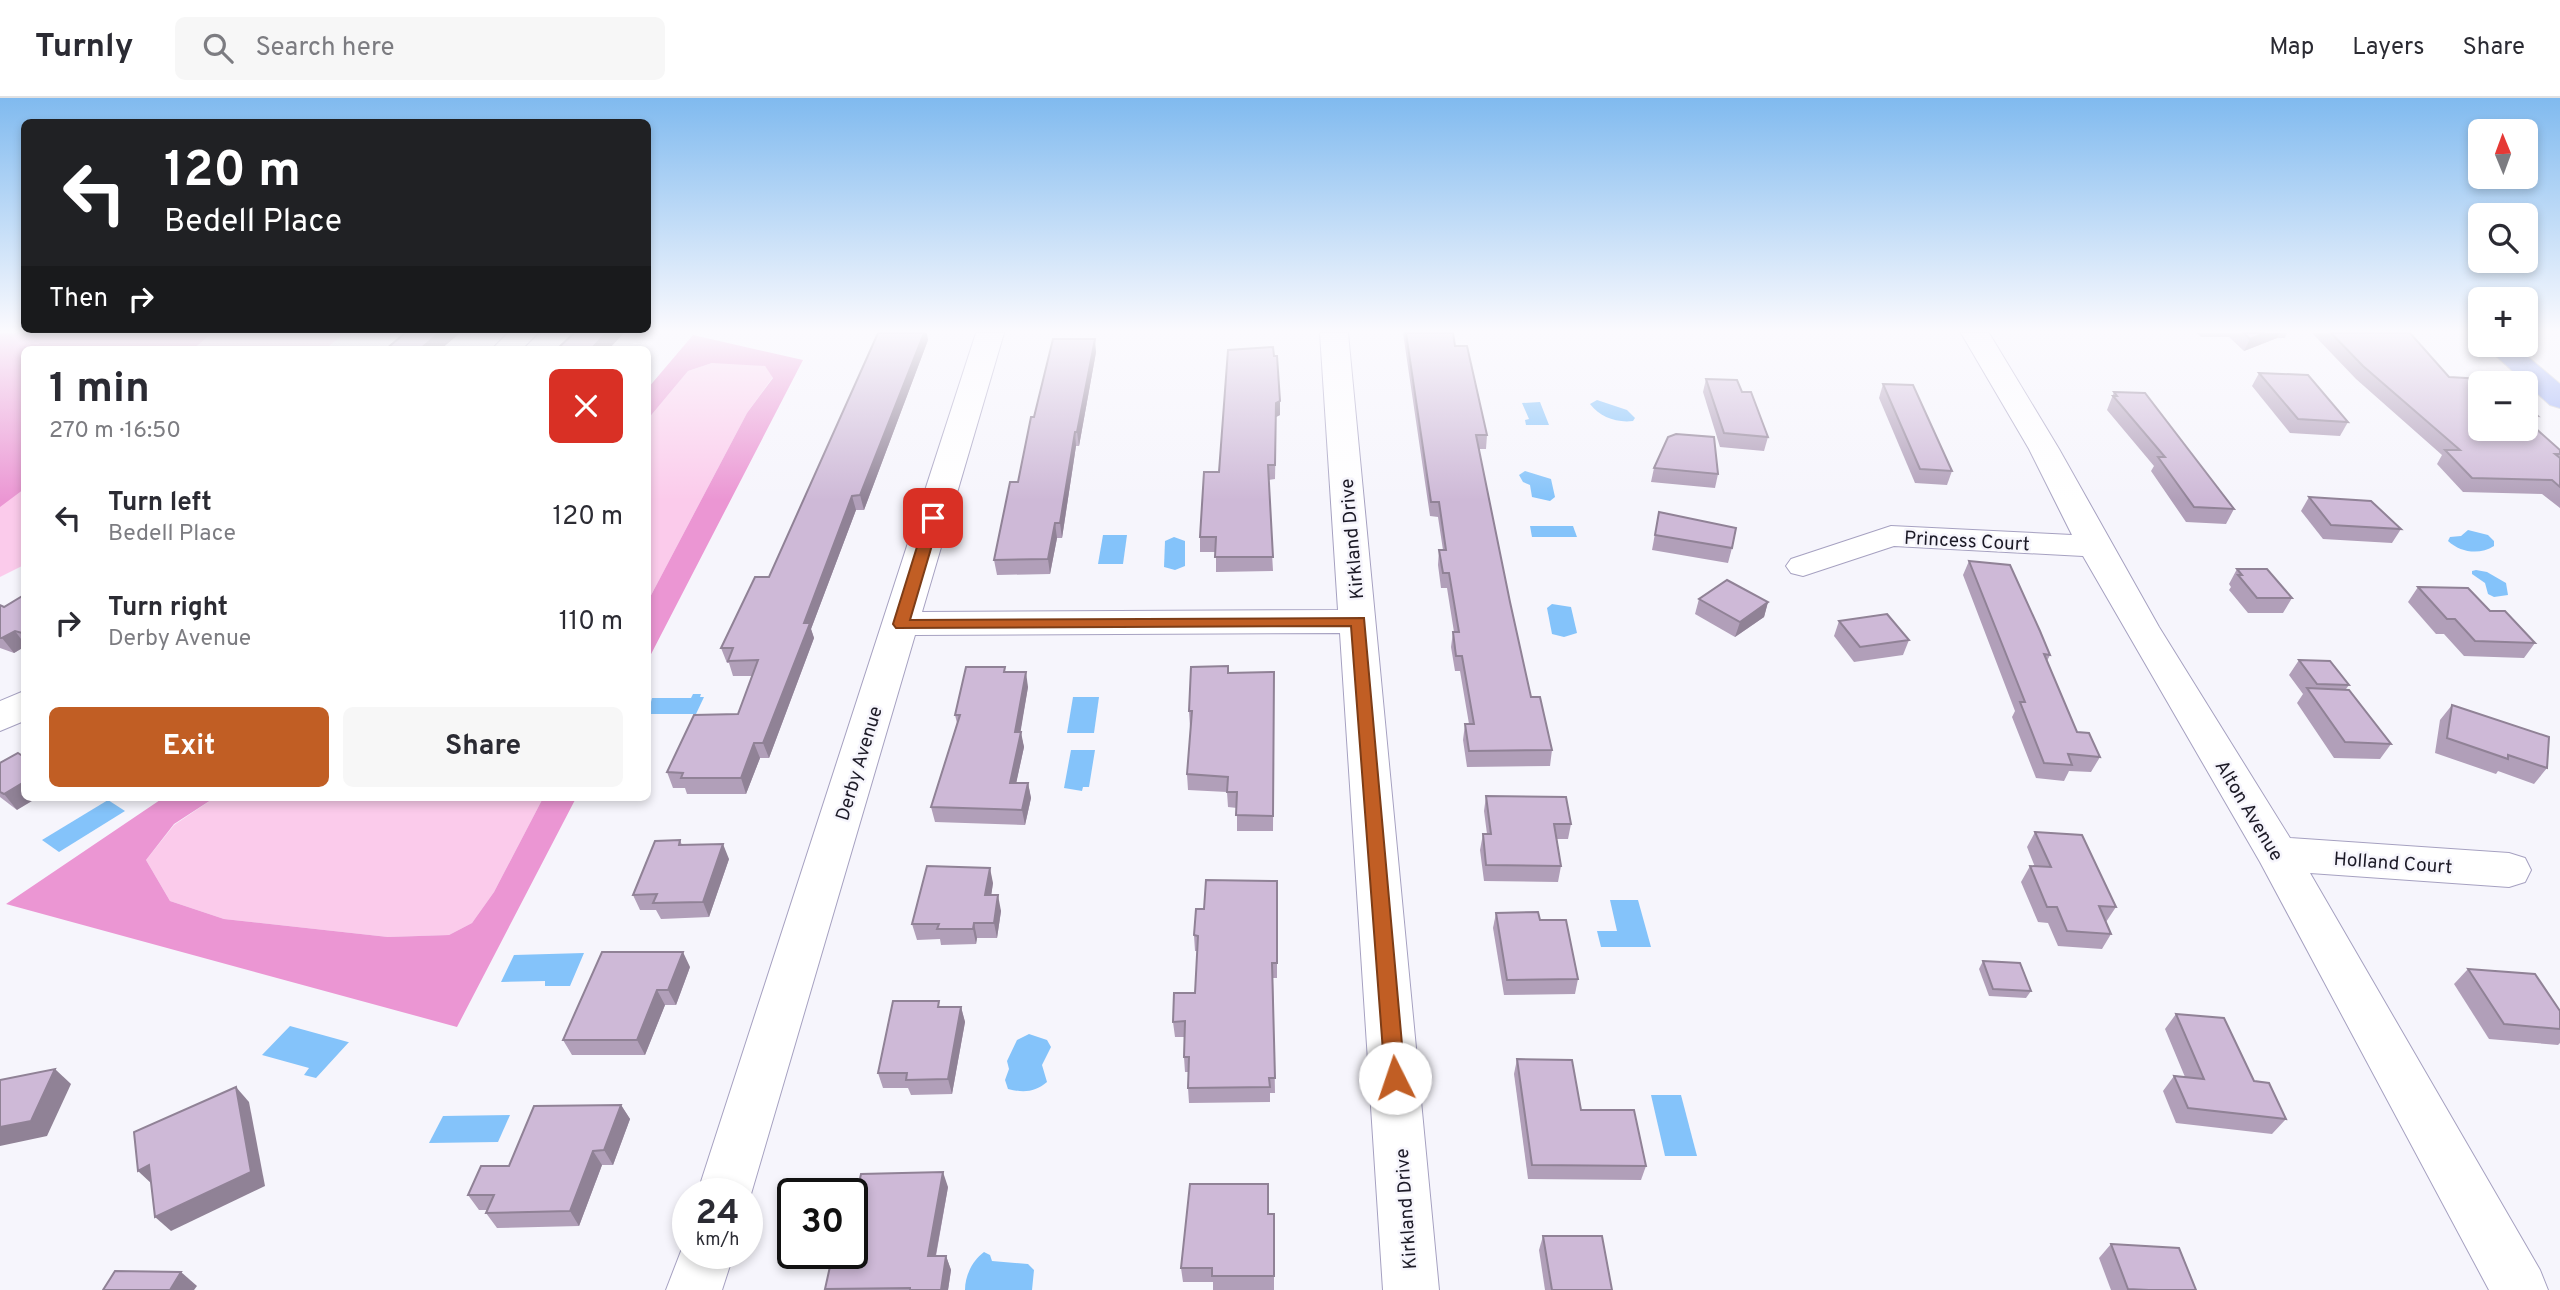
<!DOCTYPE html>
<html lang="en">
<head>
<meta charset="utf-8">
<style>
	:root { --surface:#fff; --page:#f7f7f7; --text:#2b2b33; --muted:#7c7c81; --line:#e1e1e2; --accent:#c15e24 }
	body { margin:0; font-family:Overpass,sans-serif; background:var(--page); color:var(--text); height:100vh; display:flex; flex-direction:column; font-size:26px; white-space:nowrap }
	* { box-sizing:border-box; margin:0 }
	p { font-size:23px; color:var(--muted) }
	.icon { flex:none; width:38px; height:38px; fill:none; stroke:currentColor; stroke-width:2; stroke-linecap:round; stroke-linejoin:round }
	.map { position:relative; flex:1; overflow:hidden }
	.panel { position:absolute; left:21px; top:248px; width:630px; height:455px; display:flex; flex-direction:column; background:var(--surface); border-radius:10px; box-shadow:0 4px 10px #0003 }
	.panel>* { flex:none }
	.guide { position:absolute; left:21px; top:21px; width:630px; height:214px; border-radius:10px; box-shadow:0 4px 10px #0003; background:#202124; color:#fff; overflow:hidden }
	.needle { width:46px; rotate:359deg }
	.controls { position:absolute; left:2468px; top:21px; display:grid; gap:14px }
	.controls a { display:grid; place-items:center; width:70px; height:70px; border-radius:10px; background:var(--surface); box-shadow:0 4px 10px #0003; font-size:35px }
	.speed { position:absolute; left:672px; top:1080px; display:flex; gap:14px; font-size:35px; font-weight:700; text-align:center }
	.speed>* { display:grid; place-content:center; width:91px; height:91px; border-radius:50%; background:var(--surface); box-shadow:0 4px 10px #0003; line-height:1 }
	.speed small { font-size:18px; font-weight:400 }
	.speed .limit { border:4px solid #111; border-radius:10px; background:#fff; color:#111 }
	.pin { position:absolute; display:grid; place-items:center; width:60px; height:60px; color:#fff; margin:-30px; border-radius:14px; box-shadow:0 4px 10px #0006 }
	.me { position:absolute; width:77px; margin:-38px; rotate:356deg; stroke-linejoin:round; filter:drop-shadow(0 0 5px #0008) }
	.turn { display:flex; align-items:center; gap:24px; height:147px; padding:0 28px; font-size:32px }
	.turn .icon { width:91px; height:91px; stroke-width:2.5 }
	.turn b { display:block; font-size:49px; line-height:60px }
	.then { display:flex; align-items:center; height:66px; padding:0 28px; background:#0003; gap:14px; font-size:26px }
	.round { display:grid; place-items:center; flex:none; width:74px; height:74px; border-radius:10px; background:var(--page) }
	.overview { display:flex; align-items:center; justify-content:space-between; height:119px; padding:0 28px }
	h1 { font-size:42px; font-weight:700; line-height:52px }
	.primary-button { display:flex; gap:14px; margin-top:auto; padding:14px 28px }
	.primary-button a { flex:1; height:80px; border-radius:10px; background:var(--accent); color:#fff; font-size:28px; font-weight:700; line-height:80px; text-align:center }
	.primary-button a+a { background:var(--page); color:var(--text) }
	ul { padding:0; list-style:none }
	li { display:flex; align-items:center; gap:21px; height:105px; padding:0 28px }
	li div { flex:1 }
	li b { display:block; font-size:26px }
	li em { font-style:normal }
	header { display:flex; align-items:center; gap:42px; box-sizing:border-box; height:98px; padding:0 35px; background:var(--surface); border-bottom:2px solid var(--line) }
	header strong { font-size:33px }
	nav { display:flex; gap:38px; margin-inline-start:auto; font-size:24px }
	.search { width:490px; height:63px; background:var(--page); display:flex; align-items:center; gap:18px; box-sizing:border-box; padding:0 24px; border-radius:10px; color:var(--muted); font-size:26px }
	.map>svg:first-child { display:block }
</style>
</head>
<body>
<header>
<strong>Turnly</strong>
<div class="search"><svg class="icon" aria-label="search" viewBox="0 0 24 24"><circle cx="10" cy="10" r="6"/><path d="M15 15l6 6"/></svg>Search here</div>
<nav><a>Map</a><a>Layers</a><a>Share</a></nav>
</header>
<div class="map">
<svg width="2560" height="1192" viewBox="0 0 2560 1192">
	<rect width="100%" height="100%" fill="#f6f5fc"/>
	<g fill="#fbcbeb">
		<polygon points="0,235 345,235 324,252 24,252 24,467 0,479"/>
		<polygon points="732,264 765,268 773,279 747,315 648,503 648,321 688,273 712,265"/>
		<polygon points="214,700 543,700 494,794 472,825 449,837 388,839 224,821 170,803 146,762 174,727"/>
	</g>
	<g fill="#eb96d3">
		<polygon points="0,235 212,235 192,252 24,252 24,391 0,409"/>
		<polygon points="693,237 803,262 648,562 648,503 747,315 773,280 765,268 712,265 688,273 648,321 648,290"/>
		<polygon points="163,700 214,700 174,726 146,762 170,803 224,821 388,839 449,837 472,825 494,794 543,700 576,700 457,929 6,806"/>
	</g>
	<g fill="#84c3fa">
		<path d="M1597,302L1627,312L1635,320L1633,323C1616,325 1600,319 1590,306Z"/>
		<polygon points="1540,304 1549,327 1526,327 1525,322 1529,321 1522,305"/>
		<polygon points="1525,373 1551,381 1555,399 1550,403 1532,399 1530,387 1523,384 1519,377"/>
		<polygon points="1530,428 1573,428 1577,439 1532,439"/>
		<path d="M2468,432L2488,437L2494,443V448C2480,457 2461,455 2448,443L2450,439L2461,438Z"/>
		<polygon points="1103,437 1127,437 1123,466 1098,466"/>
		<polygon points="1174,439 1185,443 1185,468 1175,472 1164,469 1165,443"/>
		<polygon points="2476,472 2487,474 2506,485 2508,497 2494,499 2488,496 2485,485 2472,476 2472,473"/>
		<polygon points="1552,506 1571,509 1577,535 1564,539 1552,536 1547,510"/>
		<polygon points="693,596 701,596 700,599 704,599 696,616 648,616 652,600 691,600"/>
		<polygon points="1073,599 1099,599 1094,635 1067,635"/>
		<polygon points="1071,652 1095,652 1089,689 1083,689 1082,693 1064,690"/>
		<polygon points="108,702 125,713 59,754 42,742"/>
		<polygon points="1610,802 1638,802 1651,849 1601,849 1597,833 1617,833"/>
		<polygon points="584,855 570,888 545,888 545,883 501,884 514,857"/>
		<polygon points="290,928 348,944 349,944 316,980 304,977 309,970 262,957"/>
		<path d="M1029,936L1047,942L1051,949L1042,967L1047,984C1035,994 1024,995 1008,991L1005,982L1009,971L1007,963L1017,942Z"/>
		<polygon points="1651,997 1681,997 1697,1058 1665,1058"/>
		<polygon points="510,1017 498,1044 429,1045 443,1018"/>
		<path d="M984,1154L990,1157L992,1163L1028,1166L1034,1172L1032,1192H965C965,1177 973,1162 984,1154Z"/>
	</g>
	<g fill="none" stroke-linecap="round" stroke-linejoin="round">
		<defs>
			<g id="minor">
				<polygon points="508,235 538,235 521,252 491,252"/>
				<polygon points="976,235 1004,235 922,514 1338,512 1320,235 1348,235 1439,1192 1383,1192 1340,535 915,537 751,1096 747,1104 747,1096 697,1096"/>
				<polygon points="1961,235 1989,235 2059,351 2159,529 2290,740 2509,755 2525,760 2531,772 2525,784 2509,789 2310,775 2540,1172 2548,1192 2489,1192 2260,764 2083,458 1894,448 1803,478 1791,475 1786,468 1791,461 1891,428 2072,437 2029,351"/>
				<polygon points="24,593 24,623 0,633 0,603"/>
				<polygon points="688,1135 688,1155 734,1155 722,1192 666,1192"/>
			</g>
			<polygon id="major" points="2484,247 2514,247 2560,286 2560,310 2550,307"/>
		</defs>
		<use href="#minor" stroke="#a6a1c1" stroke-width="2"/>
		<use href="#major" stroke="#d2d1d4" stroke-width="2"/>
		<use href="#minor" fill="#fff" fill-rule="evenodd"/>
		<use href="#major" fill="#9fb2f5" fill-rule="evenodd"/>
	</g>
	<g fill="#b19fb9">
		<polygon points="1403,235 1453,235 1455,248 1487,337 1486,351 1479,351 1510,504 1531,599 1552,652 1550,668 1467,669 1463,642 1465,626 1469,626 1460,573 1455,573 1451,549 1453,534 1454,534 1447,490 1441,490 1438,467 1439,452 1443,452 1438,419 1430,418"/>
		<polygon points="2197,235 2287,235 2285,240 2277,240 2244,253 2229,239 2201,239"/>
		<polygon points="2312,235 2410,235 2449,279 2525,331 2525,306 2538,318 2532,326 2560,352 2560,410 2542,396 2463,394 2437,366 2442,357 2356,281"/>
		<polygon points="928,242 864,412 856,412 811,531 814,540 769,660 760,660 746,696 687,696 685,690 673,690 667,674 738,616 752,578 733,578 729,565 727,565 721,550"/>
		<polygon points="1273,249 1280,317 1276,319 1275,381 1268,382 1273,473 1216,474 1216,454 1200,454 1200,439 1219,374"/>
		<polygon points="1096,254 1079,348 1076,348 1062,440 1057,440 1050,476 997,477 994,462 1018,384 1034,319"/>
		<polygon points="2259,275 2348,324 2340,338 2290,335 2252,288"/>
		<polygon points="1706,281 1768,339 1764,353 1720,349 1703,294"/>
		<polygon points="1883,286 1952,373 1947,387 1915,385 1879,300"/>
		<polygon points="2114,294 2234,411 2226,426 2186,424 2151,373 2154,368 2107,312"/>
		<polygon points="1654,370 1718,376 1715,390 1651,384"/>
		<polygon points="2309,399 2401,431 2392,445 2323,441 2301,413"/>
		<polygon points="1659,414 1732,450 1728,465 1652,452"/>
		<polygon points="1969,463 2050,557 2047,563 2077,634 2100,659 2091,674 2069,673 2064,683 2036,680 2012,619 2015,613 1963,477"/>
		<polygon points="2237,471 2292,500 2283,515 2248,515 2229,492 2231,489 2229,486"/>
		<polygon points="2418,489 2490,513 2535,545 2524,560 2464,558 2444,536 2436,536 2408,504"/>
		<polygon points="24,497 24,549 14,555 0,550 0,507 4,509"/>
		<polygon points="1699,501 1768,504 1764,519 1735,539 1695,516"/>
		<polygon points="1839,523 1909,542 1903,557 1854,564 1834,538"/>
		<polygon points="2299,562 2349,587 2346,591 2391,646 2380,661 2334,660 2297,605 2303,596 2289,577"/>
		<polygon points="1006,574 1028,589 1020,634 1024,649 1016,685 1028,685 1031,700 1025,727 935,724 931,709 957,625 955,617"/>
		<polygon points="1274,574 1273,733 1237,733 1237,710 1228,709 1227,694 1188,692 1187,676 1191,629 1190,629 1189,613 1228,575"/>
		<polygon points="2452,607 2547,670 2534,686 2498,673 2496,676 2435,655 2440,622"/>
		<polygon points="0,665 17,712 0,699"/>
		<polygon points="1486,698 1571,726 1568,741 1557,741 1561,768 1558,784 1484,783 1480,752 1483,736 1487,736 1484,713"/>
		<polygon points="2035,734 2116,809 2106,824 2111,836 2102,851 2058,848 2048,825 2038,824 2021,784 2030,768 2035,769 2027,749"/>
		<polygon points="680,742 682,747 729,761 709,819 661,821 656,812 640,812 633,797"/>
		<polygon points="1277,783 1277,880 1273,880 1275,995 1270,995 1270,1004 1189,1005 1188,990 1189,974 1185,974 1184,959 1185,939 1175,939 1173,924 1195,895 1197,853 1195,853 1194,837 1204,811"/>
		<polygon points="993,785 991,797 1001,813 997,840 977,840 976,846 941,847 940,841 917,842 912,826"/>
		<polygon points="1496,815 1540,822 1578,881 1575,896 1504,897 1493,830"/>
		<polygon points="1983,863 2031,893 2026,900 1989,898 1979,871"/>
		<polygon points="690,869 676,907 665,907 645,957 572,957 563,942"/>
		<polygon points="2468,871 2560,913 2560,945 2558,947 2489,941 2454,886"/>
		<polygon points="941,909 961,909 965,924 952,996 911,997 908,990 883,990 878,975"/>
		<polygon points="2176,916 2254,983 2286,1021 2272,1036 2176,1025 2163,993 2174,978 2185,979 2165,931"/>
		<polygon points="1517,961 1581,1012 1646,1068 1641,1082 1528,1081 1514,976"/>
		<polygon points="621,1007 630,1021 613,1067 602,1067 579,1128 497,1130 486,1115 488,1112 479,1112 468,1097 509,1068"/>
		<polygon points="948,1089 936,1158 946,1158 951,1172 948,1192 826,1192 825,1191"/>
		<polygon points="1268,1116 1274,1116 1274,1192 1213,1192 1213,1184 1183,1184 1181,1170"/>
		<polygon points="1543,1138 1612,1192 1545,1192 1539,1152"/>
		<polygon points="2111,1146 2196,1192 2111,1192 2099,1160"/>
	</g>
	<g fill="#908296">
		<polygon points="439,235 460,235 440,252 419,252"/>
		<polygon points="606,235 624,235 608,252 593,252 593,249"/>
		<polygon points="924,235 927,235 928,242 864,412 860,397"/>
		<polygon points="2265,235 2280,235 2277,240 2244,253 2250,241"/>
		<polygon points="1095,241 1096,254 1079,348 1077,334"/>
		<polygon points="1280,303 1280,317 1276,319 1275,381 1276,305"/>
		<polygon points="1075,334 1076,348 1062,440 1060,425"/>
		<polygon points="852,398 856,412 811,531 814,540 769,660 763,645 804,525"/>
		<polygon points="1055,425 1057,440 1050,476 1048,461"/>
		<polygon points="1768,504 1764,519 1735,539 1740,524"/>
		<polygon points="15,533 24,545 24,549 14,555 2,540"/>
		<polygon points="1026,574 1028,589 1018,649 1015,634"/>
		<polygon points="1021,634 1024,649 1013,700 1010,685"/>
		<polygon points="754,645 760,660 746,696 741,680"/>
		<polygon points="24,684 24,700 37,700 17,712 4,696"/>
		<polygon points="1028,685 1031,700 1025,727 1022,712"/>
		<polygon points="723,746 729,761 709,819 703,804"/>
		<polygon points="990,770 993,785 989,813 985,797"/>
		<polygon points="998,797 1001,813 997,840 994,825"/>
		<polygon points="974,825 977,840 976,846 973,831"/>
		<polygon points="683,854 690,869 676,907 668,892"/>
		<polygon points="657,892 665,907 645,957 637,942"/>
		<polygon points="961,909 965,924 952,996 948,981"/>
		<polygon points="55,971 71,986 47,1038 0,1048 0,1029"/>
		<polygon points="236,989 249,1004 265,1088 171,1133 155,1119"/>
		<polygon points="621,1007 630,1021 613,1067 604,1052"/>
		<polygon points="593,1053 602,1067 579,1128 570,1113"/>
		<polygon points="149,1067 153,1087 138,1073"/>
		<polygon points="943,1074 948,1089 933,1172 928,1158"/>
		<polygon points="946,1158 951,1172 948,1192 941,1192"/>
		<polygon points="181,1174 197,1188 194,1192 170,1192"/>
	</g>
	<g fill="#ceb9d7" stroke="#908296" stroke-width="2">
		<polygon points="405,235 439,235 419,252 385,252"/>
		<polygon points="574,235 606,235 593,249 597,249 593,252 556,252"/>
		<polygon points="878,235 924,235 860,397 852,398 804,525 810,525 763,645 754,645 741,680 681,680 683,675 667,674 694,617 738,616 758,562 728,563 733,550 721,550 755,479 769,479"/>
		<polygon points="1406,235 1453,235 1455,248 1467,248 1487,337 1476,337 1510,504 1531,599 1540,599 1552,652 1469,653 1465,626 1474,626 1462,558 1456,558 1453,534 1459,534 1449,475 1443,475 1439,452 1446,452 1439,404 1431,404"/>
		<polygon points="2244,235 2265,235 2250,241"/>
		<polygon points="2331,235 2410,235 2449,279 2500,282 2503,285 2480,285 2480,331 2525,331 2525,321 2560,352 2560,356 2555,356 2560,360 2560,389 2552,382 2472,380 2445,352 2460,352 2363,268"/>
		<polygon points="1053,241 1095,241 1077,334 1075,334 1060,425 1055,425 1048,461 994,462 1010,384 1018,384 1031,319 1034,319"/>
		<polygon points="1273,249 1274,258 1277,258 1280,303 1276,305 1275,367 1268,367 1273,459 1215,459 1216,439 1200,439 1204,374 1219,374 1228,252"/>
		<polygon points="2259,275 2308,277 2348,324 2298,321"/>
		<polygon points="1706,281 1737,282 1742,294 1751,294 1768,339 1724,335"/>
		<polygon points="1883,286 1913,287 1952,373 1920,371"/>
		<polygon points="2114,294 2145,295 2234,411 2194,409 2158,359 2165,359 2113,298 2117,298"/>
		<polygon points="2525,306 2538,318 2525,317"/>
		<polygon points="1676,336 1714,339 1718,376 1654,370 1668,339"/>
		<polygon points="2309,399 2371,403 2401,431 2331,427"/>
		<polygon points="1659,414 1736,430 1732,450 1655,437"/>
		<polygon points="1969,463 2010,467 2040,533 2050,557 2044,556 2077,634 2089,635 2100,659 2068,656 2072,667 2044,665 2020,604 2025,604"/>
		<polygon points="2237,471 2267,471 2292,500 2257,500 2238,477 2242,477"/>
		<polygon points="1727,482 1768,504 1740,524 1699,501"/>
		<polygon points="2418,489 2468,490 2490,513 2505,513 2535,545 2475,543 2455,521 2447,521"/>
		<polygon points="24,497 24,534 22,535 15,533 2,540 0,540 0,507 4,509"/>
		<polygon points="1887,516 1909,542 1860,549 1839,523"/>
		<polygon points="2299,562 2330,563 2349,587 2317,586"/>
		<polygon points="1228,568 1228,575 1274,574 1273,718 1236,717 1237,694 1227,694 1228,679 1187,676 1192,613 1189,613 1191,569"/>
		<polygon points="966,569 1005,569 1004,574 1026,574 1015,634 1021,634 1010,685 1028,685 1022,712 931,709 960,617 955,617"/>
		<polygon points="2307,590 2349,592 2391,646 2345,644"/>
		<polygon points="2452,607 2549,639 2547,670 2508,657 2508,661 2447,640"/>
		<polygon points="18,655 24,659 24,684 4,696 0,694 0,665"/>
		<polygon points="1486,698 1566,699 1571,726 1554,726 1561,768 1486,767 1483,736 1491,736"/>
		<polygon points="2035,734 2082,737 2116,809 2099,808 2111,836 2067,833 2057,809 2047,809 2030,768 2051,769"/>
		<polygon points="680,742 679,747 723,746 703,804 653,805 657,796 633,797 655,743"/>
		<polygon points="927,768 990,770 985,797 998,797 994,825 974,825 973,831 937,831 939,826 912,826"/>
		<polygon points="1206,782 1277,783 1277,865 1272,865 1275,980 1269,980 1270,989 1188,990 1189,959 1184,959 1185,923 1173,924 1174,895 1195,895 1198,838 1194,837 1196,811 1204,811"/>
		<polygon points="1538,814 1540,822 1566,822 1578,881 1507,882 1496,815"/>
		<polygon points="602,854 683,854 668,892 657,892 637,942 563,942"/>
		<polygon points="1983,863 2020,865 2031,893 1993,891"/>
		<polygon points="2468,871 2535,876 2560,913 2560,931 2504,926"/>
		<polygon points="893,903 939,903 938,909 961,909 948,981 906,982 907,975 878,975"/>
		<polygon points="2176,916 2224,920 2254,983 2269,985 2286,1021 2188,1010 2174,978 2204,981"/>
		<polygon points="1517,961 1572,962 1581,1012 1634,1012 1646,1068 1532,1067"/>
		<polygon points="55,971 31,1023 0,1029 0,982"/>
		<polygon points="236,989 251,1074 155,1119 149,1067 138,1073 134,1034"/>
		<polygon points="621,1007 604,1052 593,1053 570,1113 486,1115 494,1097 468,1097 481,1068 509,1068 534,1008"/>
		<polygon points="943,1074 928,1158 946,1158 941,1192 910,1192 910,1190 825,1191 833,1155 852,1155 852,1116 861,1076"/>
		<polygon points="1190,1086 1268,1086 1268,1116 1274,1116 1274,1178 1212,1178 1212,1170 1181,1170"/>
		<polygon points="1543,1138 1602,1138 1612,1192 1552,1192"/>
		<polygon points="2111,1146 2179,1150 2196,1192 2149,1192 2128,1191"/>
		<polygon points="115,1173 181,1174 170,1192 103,1192"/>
	</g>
	<linearGradient id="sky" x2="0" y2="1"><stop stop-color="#80baef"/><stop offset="0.58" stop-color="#fbfafe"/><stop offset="1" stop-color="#fbfafe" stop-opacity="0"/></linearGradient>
	<rect width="2560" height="402" fill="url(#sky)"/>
	<polygon fill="#c15e24" stroke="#7d3d17" stroke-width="2" points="933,416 940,420 910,522 1364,520 1405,980 1402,986 1395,989 1388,986 1385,980 1351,528 896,530 893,526 926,420"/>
	<g text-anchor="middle" stroke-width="5" stroke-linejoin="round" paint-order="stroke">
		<g font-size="19" fill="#1c1a26" stroke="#f6f5fc">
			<text transform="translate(1351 441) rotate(-95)" y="7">Kirkland Drive</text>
			<text transform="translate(1967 442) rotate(3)" y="7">Princess Court</text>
			<text transform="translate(858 665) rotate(-73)" y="7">Derby Avenue</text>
			<text transform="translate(2250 712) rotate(59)" y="7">Alton Avenue</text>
			<text transform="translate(2393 764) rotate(4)" y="7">Holland Court</text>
			<text transform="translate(1405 1111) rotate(-94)" y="7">Kirkland Drive</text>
		</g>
	</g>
</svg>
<div class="controls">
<a><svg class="needle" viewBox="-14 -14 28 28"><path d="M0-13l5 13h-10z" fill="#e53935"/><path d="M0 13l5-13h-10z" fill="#7c7c81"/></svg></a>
<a><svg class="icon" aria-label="search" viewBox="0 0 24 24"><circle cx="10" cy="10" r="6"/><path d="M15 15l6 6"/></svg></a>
<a>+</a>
<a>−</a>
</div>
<div class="speed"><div>24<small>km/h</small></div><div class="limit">30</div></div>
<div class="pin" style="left:933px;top:420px;background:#d93025"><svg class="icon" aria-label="arrive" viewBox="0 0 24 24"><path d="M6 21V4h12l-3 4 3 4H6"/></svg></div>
<svg class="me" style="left:1395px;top:980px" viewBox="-20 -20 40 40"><circle r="19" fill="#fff"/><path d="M0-13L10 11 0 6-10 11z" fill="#c15e24"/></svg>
<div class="guide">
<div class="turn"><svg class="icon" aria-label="left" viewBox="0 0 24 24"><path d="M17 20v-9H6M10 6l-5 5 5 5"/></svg><div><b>120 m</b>Bedell Place</div></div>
<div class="then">Then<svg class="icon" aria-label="right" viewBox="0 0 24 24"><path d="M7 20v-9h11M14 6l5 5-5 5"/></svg></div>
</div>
<section class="panel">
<div class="overview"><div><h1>1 min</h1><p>270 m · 16:50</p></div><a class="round" style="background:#d93025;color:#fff"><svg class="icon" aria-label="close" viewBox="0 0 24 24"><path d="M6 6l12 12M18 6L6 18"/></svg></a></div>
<ul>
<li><svg class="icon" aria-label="left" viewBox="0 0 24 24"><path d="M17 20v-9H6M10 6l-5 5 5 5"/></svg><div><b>Turn left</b><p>Bedell Place</p></div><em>120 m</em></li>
<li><svg class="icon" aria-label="right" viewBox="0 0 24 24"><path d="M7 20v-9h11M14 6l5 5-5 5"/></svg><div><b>Turn right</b><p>Derby Avenue</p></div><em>110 m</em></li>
</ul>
<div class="primary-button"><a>Exit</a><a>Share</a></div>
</section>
</div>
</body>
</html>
